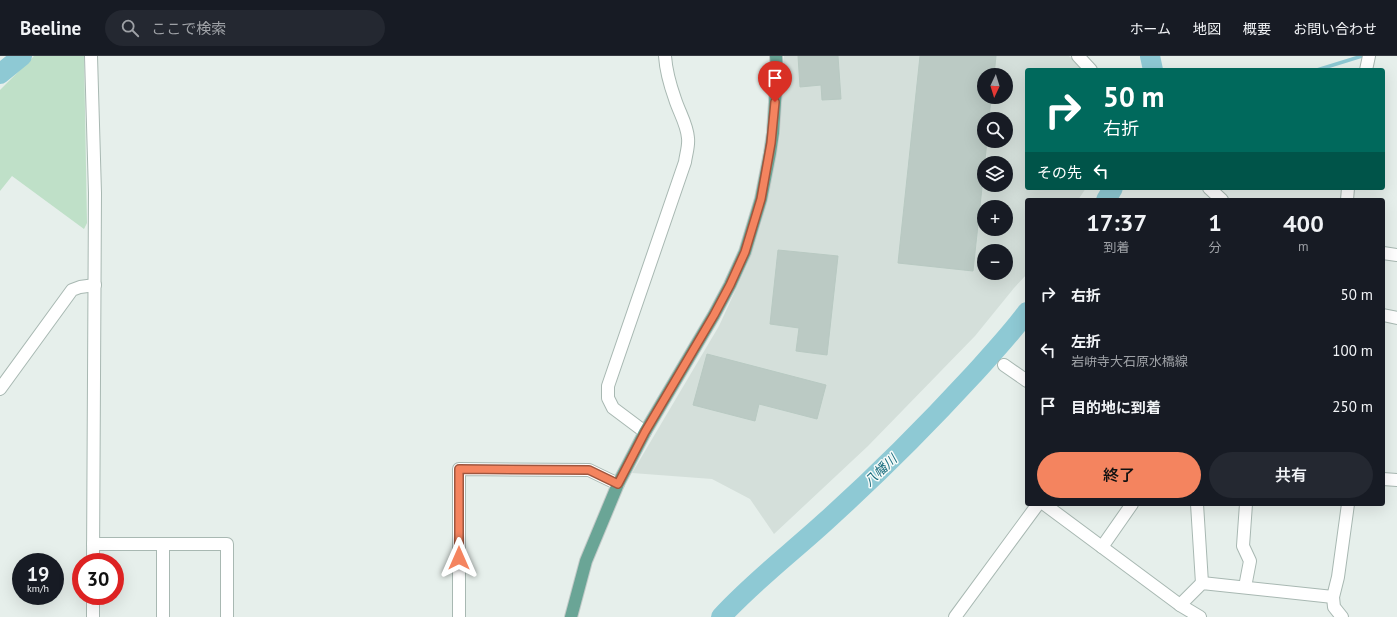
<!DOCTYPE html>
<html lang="ja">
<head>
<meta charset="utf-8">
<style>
	:root { --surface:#171b24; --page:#242831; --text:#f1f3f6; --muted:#9ea1a6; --line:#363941; --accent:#f4845f }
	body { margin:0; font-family:"PT Sans","Noto Sans JP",sans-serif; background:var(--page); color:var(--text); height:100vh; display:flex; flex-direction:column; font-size:15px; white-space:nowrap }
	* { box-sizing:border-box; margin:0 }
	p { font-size:13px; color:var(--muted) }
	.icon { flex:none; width:22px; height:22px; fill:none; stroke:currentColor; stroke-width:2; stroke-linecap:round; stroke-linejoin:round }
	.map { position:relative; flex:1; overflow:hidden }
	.side { position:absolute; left:1025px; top:142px; width:360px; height:308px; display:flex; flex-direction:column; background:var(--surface); border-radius:4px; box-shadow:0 4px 16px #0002 }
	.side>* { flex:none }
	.guide { position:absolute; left:1025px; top:12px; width:360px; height:122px; border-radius:4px; box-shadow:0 4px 16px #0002; background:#00695c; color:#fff; overflow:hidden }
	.needle { width:26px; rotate:184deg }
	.fabs { position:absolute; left:977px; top:12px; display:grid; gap:8px }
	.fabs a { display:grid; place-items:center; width:36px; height:36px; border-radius:50%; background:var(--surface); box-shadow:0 4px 16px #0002; font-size:20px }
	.speed { position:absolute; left:12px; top:497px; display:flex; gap:8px; font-size:20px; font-weight:700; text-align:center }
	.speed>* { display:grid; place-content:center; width:52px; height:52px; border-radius:50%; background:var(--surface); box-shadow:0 4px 16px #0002; line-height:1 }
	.speed small { font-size:10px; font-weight:400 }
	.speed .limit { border:6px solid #d22; background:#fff; color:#111 }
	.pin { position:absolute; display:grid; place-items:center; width:34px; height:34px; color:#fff; margin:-41px -17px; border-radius:50% 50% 50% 0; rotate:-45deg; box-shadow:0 0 4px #0007 }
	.pin .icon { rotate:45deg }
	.me { position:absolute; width:44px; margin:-22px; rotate:0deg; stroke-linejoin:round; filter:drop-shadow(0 0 3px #0008) }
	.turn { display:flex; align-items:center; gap:14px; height:84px; padding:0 12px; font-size:18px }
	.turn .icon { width:52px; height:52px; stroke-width:2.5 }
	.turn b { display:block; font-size:28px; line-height:34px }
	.then { display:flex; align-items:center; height:38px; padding:0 12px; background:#0003; gap:8px; font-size:15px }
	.eta { display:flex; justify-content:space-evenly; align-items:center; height:68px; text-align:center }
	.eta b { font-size:24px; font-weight:600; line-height:28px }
	.button { display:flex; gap:8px; margin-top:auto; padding:8px 12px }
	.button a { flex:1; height:46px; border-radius:24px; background:var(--accent); color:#111; font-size:16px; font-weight:600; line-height:46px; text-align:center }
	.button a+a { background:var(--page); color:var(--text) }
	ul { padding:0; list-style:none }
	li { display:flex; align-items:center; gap:12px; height:56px; padding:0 12px }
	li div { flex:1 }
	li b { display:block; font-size:15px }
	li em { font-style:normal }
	header { display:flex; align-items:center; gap:24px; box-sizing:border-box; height:56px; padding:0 20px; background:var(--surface); border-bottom:1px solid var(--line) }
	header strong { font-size:19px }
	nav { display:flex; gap:22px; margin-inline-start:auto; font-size:14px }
	.search { width:280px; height:36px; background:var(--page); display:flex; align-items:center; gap:10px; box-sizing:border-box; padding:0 14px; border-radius:22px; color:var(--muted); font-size:15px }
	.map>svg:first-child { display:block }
</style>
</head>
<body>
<header>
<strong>Beeline</strong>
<div class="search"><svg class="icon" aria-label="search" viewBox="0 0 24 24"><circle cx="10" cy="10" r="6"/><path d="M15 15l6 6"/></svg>ここで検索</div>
<nav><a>ホーム</a><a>地図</a><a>概要</a><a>お問い合わせ</a></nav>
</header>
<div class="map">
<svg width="1397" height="561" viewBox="0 0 1397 561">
	<rect width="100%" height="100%" fill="#e6efeb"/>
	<path fill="#d4dfda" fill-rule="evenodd" d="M784,0H1069L1084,14H1027V132H1086L1078,144H1027V218L1014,232L975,280L868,390L774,478L750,443L712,423L632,417L719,270L747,209L761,168L780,80ZM984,19H1006V41H984ZM984,63H1006V85H984ZM984,107H1006V129H984ZM984,151H1006V173H984ZM984,195H1006V217H984Z"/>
	<polygon fill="#bfe0c8" points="34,0 84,0 87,167 84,173 12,120 0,135 0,34"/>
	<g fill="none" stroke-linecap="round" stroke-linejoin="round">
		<polyline stroke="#8ec9d4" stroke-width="3.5" points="1317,14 1362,0"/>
		<g stroke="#8ec9d4" stroke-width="20">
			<polyline points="1150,0 1153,14"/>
			<polyline points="0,18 22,0"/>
			<polyline points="1106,144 1113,132"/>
			<path d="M721,561C753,526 791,497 826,465C877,419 925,371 972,320C991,299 1010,279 1027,256"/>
		</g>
	</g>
	<g fill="#bbcac4" stroke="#b8c9c2">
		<polygon points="798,0 838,0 841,43 822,44 821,29 800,31"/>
		<polygon points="920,0 996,0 994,19 984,19 984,41 991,41 989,63 984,63 984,85 987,85 973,215 898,207"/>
		<polygon points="778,194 838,200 827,299 796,295 799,272 770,268"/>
		<polygon points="707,298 826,329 817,363 759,348 755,365 693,349"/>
	</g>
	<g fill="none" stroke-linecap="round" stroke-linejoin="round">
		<defs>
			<g id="minor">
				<polyline points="91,0 95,137 93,506"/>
				<polyline points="1078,0 1091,14"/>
				<polyline points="1366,14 1369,0"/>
				<polyline points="1209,132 1222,144"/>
				<polyline points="1347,144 1348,132"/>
				<polyline points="1383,197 1397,199"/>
				<polyline points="1383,259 1397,262"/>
				<polyline points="1004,309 1027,325"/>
				<polyline points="0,333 72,234 80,231 95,229"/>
				<path d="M645,376L613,352L608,342V330L685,106C686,98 689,90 688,82C687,68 679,56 675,43C670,29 666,14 665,0"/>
				<polyline points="1383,423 1397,424"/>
				<polyline points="1044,448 1180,549 1200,561"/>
				<polyline points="1197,448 1202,527"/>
				<polyline points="93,488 227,488 227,561"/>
				<polyline points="1102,491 1132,448"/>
				<polyline points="1245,531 1250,505 1243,490 1246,448"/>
				<polyline points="1180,549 1202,527 1333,541"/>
				<polyline points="93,561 93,540"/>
				<polyline points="163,561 163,488"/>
				<polyline points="459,561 459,413 589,414 618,428"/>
				<polyline points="955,561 1038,448"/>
				<polyline points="1342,561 1334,551 1333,541 1338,521 1348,448"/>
			</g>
			<polyline id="major" points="571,561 586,505 618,428 645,376 714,259 730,229 745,196 761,143 770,97 773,77 777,16 776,0"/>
		</defs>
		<use href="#minor" stroke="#a8b8b2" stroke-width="14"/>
		<use href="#major" stroke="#c2cac8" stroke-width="14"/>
		<use href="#minor" stroke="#fff" stroke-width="12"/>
		<use href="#major" stroke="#6aa596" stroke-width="12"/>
	</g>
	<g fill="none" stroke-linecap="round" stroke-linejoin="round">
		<defs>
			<polyline id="route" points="459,502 459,413 589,414 618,428 645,376 714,259 730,229 745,196 761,143 771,87 775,46"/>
		</defs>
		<use href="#route" stroke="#9f563e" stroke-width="10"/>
		<use href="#route" stroke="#f4845f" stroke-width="7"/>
	</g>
	<g text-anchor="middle" stroke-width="3" stroke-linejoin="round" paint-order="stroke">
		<g font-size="13" font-style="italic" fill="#1c6f80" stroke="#f7fbf9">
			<text transform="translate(880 414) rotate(-43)" y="5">八幡川</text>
		</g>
	</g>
</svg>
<div class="fabs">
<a><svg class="needle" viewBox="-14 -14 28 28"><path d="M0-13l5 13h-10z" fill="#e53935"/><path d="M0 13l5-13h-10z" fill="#9ea1a6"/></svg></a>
<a><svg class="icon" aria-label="search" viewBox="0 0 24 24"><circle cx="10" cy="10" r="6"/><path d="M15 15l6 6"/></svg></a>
<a><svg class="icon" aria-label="layers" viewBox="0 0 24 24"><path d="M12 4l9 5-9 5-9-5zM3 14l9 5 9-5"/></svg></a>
<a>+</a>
<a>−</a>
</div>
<div class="speed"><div>19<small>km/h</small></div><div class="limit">30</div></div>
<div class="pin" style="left:775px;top:46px;background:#d93025"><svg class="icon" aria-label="arrive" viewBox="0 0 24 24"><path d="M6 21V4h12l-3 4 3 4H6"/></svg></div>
<svg class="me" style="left:459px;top:502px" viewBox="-20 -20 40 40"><path d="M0-17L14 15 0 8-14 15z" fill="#f4845f" stroke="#fff" stroke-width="4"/></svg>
<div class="guide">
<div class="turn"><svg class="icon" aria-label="right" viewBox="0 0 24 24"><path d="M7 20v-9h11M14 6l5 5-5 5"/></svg><div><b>50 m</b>右折</div></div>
<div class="then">その先<svg class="icon" aria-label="left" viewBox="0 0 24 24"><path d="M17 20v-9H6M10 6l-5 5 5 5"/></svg></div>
</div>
<section class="side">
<div class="eta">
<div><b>17:37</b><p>到着</p></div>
<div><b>1</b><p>分</p></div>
<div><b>400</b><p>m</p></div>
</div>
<ul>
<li><svg class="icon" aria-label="right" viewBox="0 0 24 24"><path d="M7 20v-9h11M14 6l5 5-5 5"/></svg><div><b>右折</b></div><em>50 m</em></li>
<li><svg class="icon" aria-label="left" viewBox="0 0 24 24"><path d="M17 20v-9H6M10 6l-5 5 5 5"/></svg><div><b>左折</b><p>岩峅寺大石原水橋線</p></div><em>100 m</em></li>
<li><svg class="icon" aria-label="arrive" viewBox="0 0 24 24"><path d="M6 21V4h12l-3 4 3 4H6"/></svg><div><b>目的地に到着</b></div><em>250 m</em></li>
</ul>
<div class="button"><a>終了</a><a>共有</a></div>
</section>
</div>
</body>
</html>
